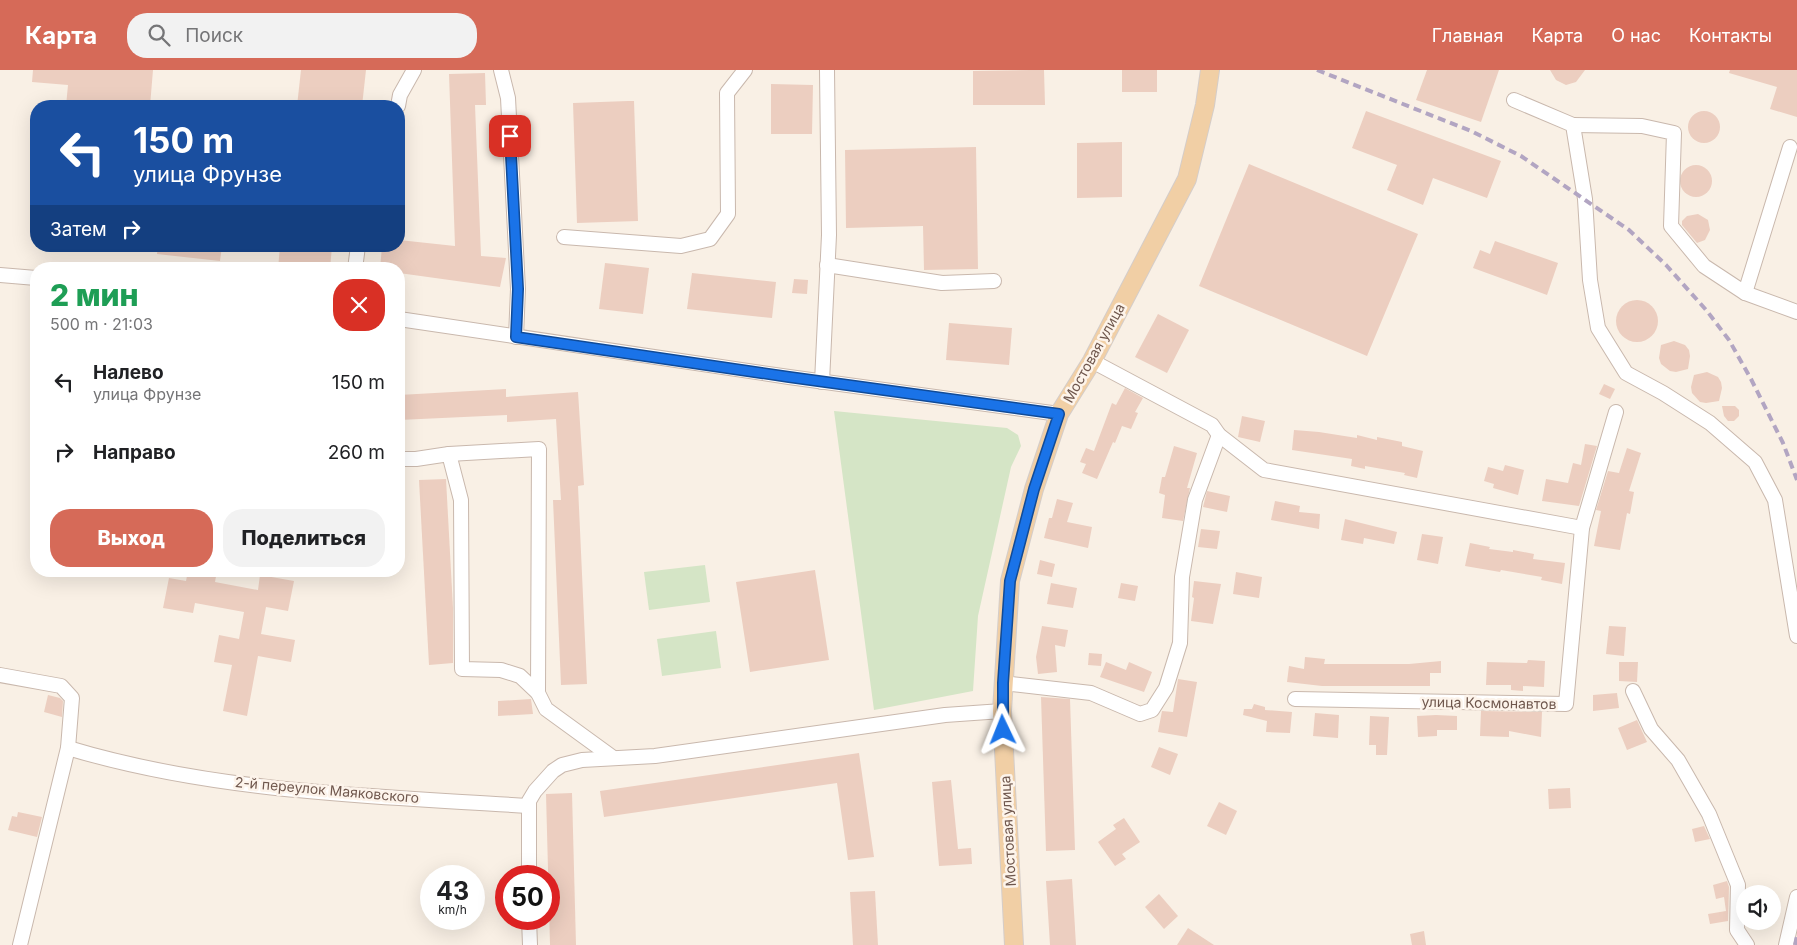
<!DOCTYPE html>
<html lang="ru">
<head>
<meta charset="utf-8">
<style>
	:root { --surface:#fff; --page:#f2f2f2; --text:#202124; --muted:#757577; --accent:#d66a58 }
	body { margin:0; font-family:Inter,sans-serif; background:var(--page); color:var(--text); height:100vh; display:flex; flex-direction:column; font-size:19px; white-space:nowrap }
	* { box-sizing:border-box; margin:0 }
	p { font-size:16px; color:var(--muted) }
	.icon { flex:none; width:28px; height:28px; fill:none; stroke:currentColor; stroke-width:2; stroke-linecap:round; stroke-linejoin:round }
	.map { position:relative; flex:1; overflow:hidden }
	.sheet { position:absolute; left:30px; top:192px; width:375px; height:315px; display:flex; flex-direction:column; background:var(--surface); border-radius:20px; box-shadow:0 5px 20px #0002 }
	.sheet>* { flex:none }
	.banner { position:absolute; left:30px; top:30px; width:375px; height:152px; border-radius:20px; box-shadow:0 5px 20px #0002; background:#1a4fa0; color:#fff; overflow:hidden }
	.fabs { position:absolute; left:1736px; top:815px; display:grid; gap:10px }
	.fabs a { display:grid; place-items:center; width:45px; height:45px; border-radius:50%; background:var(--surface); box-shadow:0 5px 20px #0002; font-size:25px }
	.speed { position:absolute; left:420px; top:795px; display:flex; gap:10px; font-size:25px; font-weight:700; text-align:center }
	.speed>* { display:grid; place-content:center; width:65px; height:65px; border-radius:50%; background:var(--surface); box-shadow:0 5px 20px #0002; line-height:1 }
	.speed small { font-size:12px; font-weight:400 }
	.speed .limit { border:8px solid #d22; background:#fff; color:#111 }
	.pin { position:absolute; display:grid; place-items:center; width:42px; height:42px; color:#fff; margin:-21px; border-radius:10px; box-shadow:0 2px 8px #0006 }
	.me { position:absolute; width:55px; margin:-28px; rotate:358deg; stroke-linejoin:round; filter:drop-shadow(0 0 4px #0008) }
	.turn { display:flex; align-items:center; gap:18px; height:105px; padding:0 20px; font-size:22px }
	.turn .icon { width:65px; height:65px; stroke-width:2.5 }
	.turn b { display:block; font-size:35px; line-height:42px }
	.then { display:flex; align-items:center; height:48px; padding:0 20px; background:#0003; gap:10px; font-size:19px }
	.round { display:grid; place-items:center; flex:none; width:52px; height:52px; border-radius:20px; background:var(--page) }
	.head { display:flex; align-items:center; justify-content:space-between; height:85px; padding:0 20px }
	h1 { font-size:30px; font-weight:800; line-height:38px; color:#1e9e55 }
	.button { display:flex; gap:10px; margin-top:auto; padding:10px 20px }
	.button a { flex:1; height:58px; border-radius:20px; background:var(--accent); color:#fff; font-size:20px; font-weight:800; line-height:58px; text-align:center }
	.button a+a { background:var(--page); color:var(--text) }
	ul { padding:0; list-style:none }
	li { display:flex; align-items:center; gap:15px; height:70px; padding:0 20px }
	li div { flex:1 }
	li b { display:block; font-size:19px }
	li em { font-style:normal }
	header { display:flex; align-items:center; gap:30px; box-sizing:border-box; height:70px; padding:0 25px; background:var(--accent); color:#fff }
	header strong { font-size:24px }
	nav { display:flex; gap:28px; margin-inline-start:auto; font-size:18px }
	.search { width:350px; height:45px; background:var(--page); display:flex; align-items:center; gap:12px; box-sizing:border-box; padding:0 18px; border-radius:20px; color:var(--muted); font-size:19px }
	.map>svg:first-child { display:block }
</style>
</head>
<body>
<header>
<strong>Карта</strong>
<div class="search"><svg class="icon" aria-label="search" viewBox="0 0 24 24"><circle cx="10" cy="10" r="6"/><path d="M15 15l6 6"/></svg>Поиск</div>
<nav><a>Главная</a><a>Карта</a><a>О нас</a><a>Контакты</a></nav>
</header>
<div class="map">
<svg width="1797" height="875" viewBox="0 0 1797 875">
	<rect width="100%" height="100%" fill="#f9f0e5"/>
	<g fill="#d5e5c6">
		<polygon points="834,341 1007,358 1018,365 1021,376 1011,397 978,546 973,621 874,640"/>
		<polygon points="705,495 710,532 649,540 644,502"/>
		<polygon points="716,561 721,598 662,606 657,569"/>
	</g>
	<g fill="#eccec0">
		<polygon points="33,0 153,0 150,36 66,36 68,15 32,12"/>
		<polygon points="301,0 366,0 362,36 297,36"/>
		<polygon points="1030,0 1044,0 1045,35 973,35 973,1"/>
		<rect x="1122" y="0" width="35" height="22"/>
		<polygon points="1427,0 1499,0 1481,52 1416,30"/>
		<polygon points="1550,0 1585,0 1576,12 1566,15 1556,10"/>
		<polygon points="1730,0 1797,0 1797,47 1770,39 1777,17 1729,3"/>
		<polygon points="485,3 486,35 475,35 481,186 506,188 500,217 399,203 399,199 380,199 382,176 399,176 399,170 455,176 449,4"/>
		<polygon points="771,14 813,15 812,64 771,64"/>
		<polygon points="628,31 634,31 638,151 577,153 573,33"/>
		<polygon points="1366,41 1501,91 1487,128 1433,108 1423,135 1387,120 1397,95 1352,78"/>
		<circle cx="1704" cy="57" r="16"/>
		<polygon points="1122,72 1122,127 1077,128 1077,73"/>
		<polygon points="976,77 978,199 924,200 923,156 846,158 845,80"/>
		<polygon points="1249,94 1418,164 1367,286 1199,216"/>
		<circle cx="1696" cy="111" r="16"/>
		<polygon points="1698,144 1708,150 1710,160 1705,170 1697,173 1682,155 1682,151 1687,146"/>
		<polygon points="1495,171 1558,193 1547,225 1473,198 1480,180 1490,184"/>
		<polygon points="158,176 222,176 220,191 157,184"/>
		<polygon points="280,176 332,176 330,199 278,199"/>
		<polygon points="605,193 649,198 643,244 599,239"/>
		<polygon points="692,203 776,212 772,248 687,239"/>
		<polygon points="794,209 808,210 807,224 792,223"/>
		<circle cx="1637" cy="251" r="21"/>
		<polygon points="1158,244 1189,260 1167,303 1135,287"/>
		<polygon points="949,253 1012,258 1009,295 946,290"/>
		<polygon points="1674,271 1685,275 1689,280 1690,286 1688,299 1676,302 1670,301 1661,294 1659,288 1661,275"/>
		<polygon points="1707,302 1718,307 1721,312 1722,318 1719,331 1706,333 1700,332 1692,323 1691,317 1694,305"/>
		<polygon points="1604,314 1615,319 1610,329 1599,324"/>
		<polygon points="1125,318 1143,328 1135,342 1138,343 1131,359 1122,356 1115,373 1113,372 1097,409 1082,403 1086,394 1080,392 1086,378 1094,381 1112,333 1116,335"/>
		<polygon points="506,319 506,327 578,322 584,415 578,416 587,614 561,615 553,430 561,430 556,349 507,352 507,345 399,350 399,325"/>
		<polygon points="1722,336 1735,336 1739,340 1739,346 1734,351 1728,351 1724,346"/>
		<polygon points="1242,346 1265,351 1260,372 1238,367"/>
		<polygon points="1294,360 1319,362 1357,368 1357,365 1377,370 1377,367 1402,372 1402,376 1423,381 1417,408 1404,405 1405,403 1365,396 1365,399 1351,396 1352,389 1292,380"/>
		<polygon points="1585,374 1597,376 1579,436 1542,431 1546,409 1568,413 1573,393 1581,395"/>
		<polygon points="1174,376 1197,383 1187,418 1190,418 1183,451 1162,448 1165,425 1159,423 1162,407 1165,407"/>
		<polygon points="1627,378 1641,383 1629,421 1634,422 1630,444 1627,443 1620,480 1594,476 1601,441 1596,440 1608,401 1619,403"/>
		<polygon points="1505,395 1524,400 1518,425 1493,418 1494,414 1484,411 1488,397 1503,401"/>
		<polygon points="446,409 453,538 453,593 429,595 419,410"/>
		<polygon points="1207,421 1230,426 1227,442 1203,437"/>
		<polygon points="1057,429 1073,433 1067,452 1092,457 1088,478 1044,468 1049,448 1052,448"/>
		<polygon points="1275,431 1300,436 1299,442 1320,444 1319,459 1271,450"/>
		<polygon points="1345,449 1397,462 1394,474 1364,468 1363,474 1341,470"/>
		<polygon points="1201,459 1220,461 1217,479 1198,477"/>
		<polygon points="1422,464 1443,467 1438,494 1417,490"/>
		<polygon points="1470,473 1490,477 1489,479 1513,482 1513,480 1534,484 1533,489 1565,493 1562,514 1541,510 1542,507 1501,500 1500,502 1465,496"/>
		<polygon points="1040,490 1055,494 1052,507 1037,504"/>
		<polygon points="815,500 829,590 750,602 736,512"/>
		<polygon points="188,501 217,501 215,512 258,520 260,505 294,511 288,541 266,537 261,564 295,570 291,592 258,586 247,646 223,641 232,595 214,592 219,565 239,569 244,542 195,533 193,543 163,538 169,508 186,511"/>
		<polygon points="1236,502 1262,507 1259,528 1233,524"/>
		<polygon points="1194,511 1221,514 1213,554 1191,551 1194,528 1192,527"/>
		<polygon points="1051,513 1077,518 1073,538 1047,534"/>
		<polygon points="1121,513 1138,516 1135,531 1118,528"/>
		<polygon points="1042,556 1068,560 1065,577 1055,575 1057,602 1038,604 1036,587"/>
		<polygon points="1609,556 1626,557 1624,586 1606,584"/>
		<polygon points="1089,583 1102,584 1101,596 1088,595"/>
		<polygon points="1305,587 1325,589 1324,594 1409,594 1441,591 1441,603 1430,603 1430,616 1322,616 1287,612 1289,596 1304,599"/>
		<polygon points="1528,590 1545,591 1544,617 1523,616 1523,621 1511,620 1511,615 1486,615 1487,592 1527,593"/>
		<polygon points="1106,592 1126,600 1129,592 1152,602 1144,622 1100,607"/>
		<polygon points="1619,592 1638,592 1637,612 1619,611"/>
		<polygon points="1178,609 1197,612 1187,667 1158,662 1162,641 1173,642"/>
		<polygon points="1617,623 1619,638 1593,641 1593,625"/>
		<polygon points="48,625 60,628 63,631 62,647 44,642"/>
		<polygon points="1041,627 1070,629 1075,780 1046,781"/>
		<polygon points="531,629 533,644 498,646 498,631"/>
		<polygon points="1254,634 1265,637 1265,640 1292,642 1290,663 1266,662 1267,651 1243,645 1244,639 1252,639"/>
		<polygon points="1481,641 1542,642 1541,667 1509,661 1509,667 1480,666"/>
		<polygon points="1315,643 1339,645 1338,668 1313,666"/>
		<polygon points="1436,645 1457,646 1457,660 1437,660 1437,666 1418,667 1417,646"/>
		<polygon points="1370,646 1389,647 1387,685 1376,685 1376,675 1369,675"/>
		<polygon points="1637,650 1647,672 1627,680 1618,658"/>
		<polygon points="1159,677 1178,684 1170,705 1151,697"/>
		<polygon points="859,683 874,787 848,790 837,713 604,747 600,721"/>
		<polygon points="951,710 958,779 971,778 972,794 939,796 932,712"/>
		<polygon points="1570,718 1571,738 1549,739 1548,719"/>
		<polygon points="572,723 576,875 550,875 546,724"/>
		<polygon points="1219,732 1237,741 1226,765 1207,756"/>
		<polygon points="18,742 42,747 37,767 8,760 12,746 17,747"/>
		<polygon points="1124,748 1140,772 1122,784 1126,789 1115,796 1098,772 1116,759 1113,755"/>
		<polygon points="1704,756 1710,769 1695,772 1692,759"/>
		<polygon points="1072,809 1076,875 1050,875 1046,811"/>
		<polygon points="1727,811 1729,817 1728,851 1710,854 1708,844 1726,841 1724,827 1716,829 1713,815"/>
		<polygon points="875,821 878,875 853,875 850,822"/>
		<polygon points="1159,824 1178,846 1164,859 1145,837"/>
		<polygon points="1188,858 1214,875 1177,875"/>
		<polygon points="1424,861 1426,875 1412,875 1410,864"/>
	</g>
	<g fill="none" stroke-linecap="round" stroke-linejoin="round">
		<defs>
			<g id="minor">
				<polyline points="501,0 508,28 518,219 516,267"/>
				<polyline points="1514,30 1573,55 1585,129 1590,210 1598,258 1626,303 1663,323 1710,353 1755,392 1775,430 1797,566"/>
				<polyline points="398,36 400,25 414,0"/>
				<polyline points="1573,55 1642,56 1674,63 1671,156 1704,196 1745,223 1797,242"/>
				<polyline points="564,167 681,176 710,169 728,144 727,23 745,0"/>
				<polyline points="827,195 942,213 994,211"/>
				<polyline points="355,199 358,176"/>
				<polyline points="0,205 36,208"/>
				<polyline points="1745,223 1790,77"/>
				<polyline points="399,249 789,307 1059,344"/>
				<polyline points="1092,291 1212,355 1219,365 1264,400 1582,458"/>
				<polyline points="822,312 829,165 827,0"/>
				<polyline points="449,384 539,379 538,623"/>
				<polyline points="399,389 416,389 449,384 461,430 462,599 501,600 520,606 538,623 546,639 612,687"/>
				<polyline points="0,605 61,616 72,628 68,678 20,875"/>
				<polyline points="1003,613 1091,623 1140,644 1152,640 1166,618 1180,573 1182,507 1195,430 1219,365"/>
				<polyline points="1633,621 1651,659 1678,690 1709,744 1738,815 1737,860 1747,875"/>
				<polyline points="1295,629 1566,634 1582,458 1616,342"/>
				<path d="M68,678C217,723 375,726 529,736"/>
				<polyline points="529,806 529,731 535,721 553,701 562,695 582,690 655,686 945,645 1002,641"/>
				<polyline points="529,849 530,875"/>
				<polyline points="1786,875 1797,827"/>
			</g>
			<polyline id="major" points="1014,875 1002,641 1010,511 1034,419 1059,344 1092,291 1187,109 1205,35 1210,0"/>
		</defs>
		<use href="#minor" stroke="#c9b8ad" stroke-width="16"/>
		<use href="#major" stroke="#d4cdca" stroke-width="20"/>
		<use href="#minor" stroke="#fff" stroke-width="14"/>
		<use href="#major" stroke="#f1cfa5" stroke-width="18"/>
		<g stroke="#b2a5c2" stroke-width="4" stroke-dasharray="8 5" stroke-linecap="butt">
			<polyline points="1317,0 1471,61 1521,86 1629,160 1666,195 1707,241 1729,270 1751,309 1783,373 1797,410"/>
			<polyline points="1795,875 1797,866"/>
		</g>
	</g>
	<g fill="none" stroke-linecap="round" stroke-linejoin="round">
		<defs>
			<polyline id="route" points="510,66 518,219 516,267 789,307 1059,344 1034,419 1010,511 1003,613 1003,660"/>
		</defs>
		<use href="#route" stroke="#114b97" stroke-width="12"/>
		<use href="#route" stroke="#1a73e8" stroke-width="9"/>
	</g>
	<g text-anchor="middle" stroke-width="5" stroke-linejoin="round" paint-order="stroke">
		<g font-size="14" fill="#6f574d" stroke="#fdf4eb">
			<text transform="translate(1094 283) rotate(-61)" y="5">Мостовая улица</text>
			<text transform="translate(1489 633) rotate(1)" y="5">улица Космонавтов</text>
			<text transform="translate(327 720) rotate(5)" y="5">2-й переулок Маяковского</text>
			<text transform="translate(1008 761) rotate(-93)" y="5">Мостовая улица</text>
		</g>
	</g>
</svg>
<div class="fabs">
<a><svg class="icon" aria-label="sound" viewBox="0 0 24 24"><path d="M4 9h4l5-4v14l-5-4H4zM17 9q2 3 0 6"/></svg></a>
</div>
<div class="speed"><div>43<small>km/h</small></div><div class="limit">50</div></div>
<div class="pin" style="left:510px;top:66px;background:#d93025"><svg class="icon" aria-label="arrive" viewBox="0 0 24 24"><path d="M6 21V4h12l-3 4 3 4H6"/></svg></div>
<svg class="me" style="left:1003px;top:660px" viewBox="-20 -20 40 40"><path d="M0-17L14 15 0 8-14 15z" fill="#1a73e8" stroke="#fff" stroke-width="4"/></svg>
<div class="banner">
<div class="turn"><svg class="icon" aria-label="left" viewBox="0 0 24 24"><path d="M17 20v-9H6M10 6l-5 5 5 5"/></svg><div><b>150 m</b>улица Фрунзе</div></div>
<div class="then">Затем<svg class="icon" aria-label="right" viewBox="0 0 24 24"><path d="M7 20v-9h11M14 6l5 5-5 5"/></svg></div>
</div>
<section class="sheet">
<div class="head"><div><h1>2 мин</h1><p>500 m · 21:03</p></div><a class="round" style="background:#d93025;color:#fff"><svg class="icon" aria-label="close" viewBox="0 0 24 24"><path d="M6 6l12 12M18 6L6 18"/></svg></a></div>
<ul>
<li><svg class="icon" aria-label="left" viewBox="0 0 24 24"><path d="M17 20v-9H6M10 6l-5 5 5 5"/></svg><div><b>Налево</b><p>улица Фрунзе</p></div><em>150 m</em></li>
<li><svg class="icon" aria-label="right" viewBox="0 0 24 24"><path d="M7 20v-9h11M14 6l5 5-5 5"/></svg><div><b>Направо</b></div><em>260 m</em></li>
</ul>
<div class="button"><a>Выход</a><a>Поделиться</a></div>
</section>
</div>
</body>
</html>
